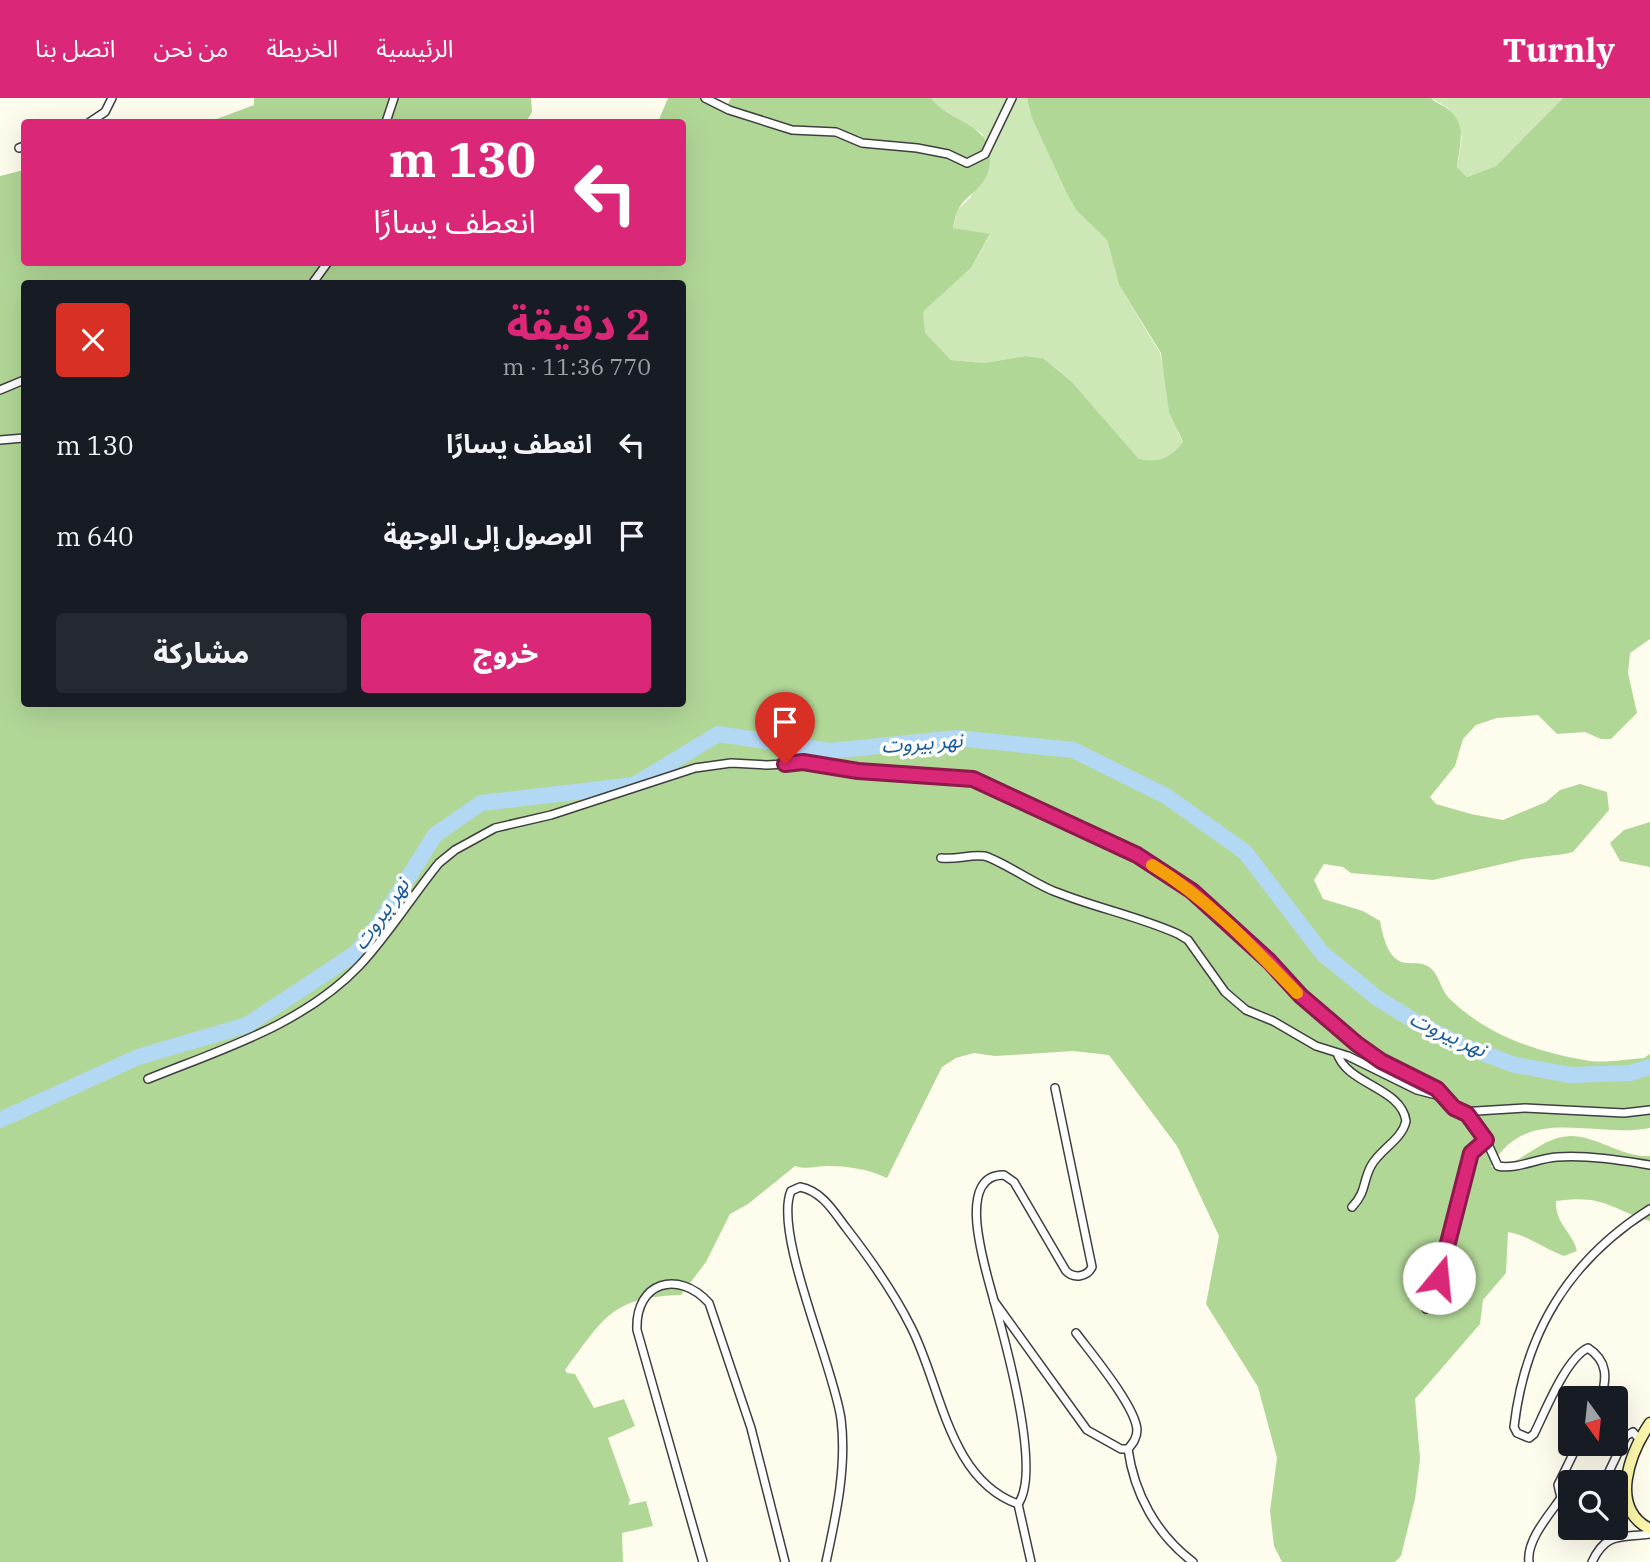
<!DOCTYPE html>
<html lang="ar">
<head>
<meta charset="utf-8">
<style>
	:root { --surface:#171b24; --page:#242831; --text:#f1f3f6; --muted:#9ea1a6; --accent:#db2777 }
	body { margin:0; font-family:"IBM Plex Serif","Noto Sans Arabic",serif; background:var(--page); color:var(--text); direction:rtl; height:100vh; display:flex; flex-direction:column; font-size:26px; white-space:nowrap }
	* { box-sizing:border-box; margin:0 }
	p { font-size:23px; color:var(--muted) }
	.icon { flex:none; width:38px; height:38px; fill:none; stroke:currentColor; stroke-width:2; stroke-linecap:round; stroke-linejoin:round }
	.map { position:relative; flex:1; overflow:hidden; direction:ltr }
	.side { position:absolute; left:21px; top:182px; width:665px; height:427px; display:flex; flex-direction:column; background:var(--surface); border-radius:7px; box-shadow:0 7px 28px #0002; direction:rtl }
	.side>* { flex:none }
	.top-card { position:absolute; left:21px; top:21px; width:665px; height:147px; border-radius:7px; box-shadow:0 7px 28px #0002; direction:rtl; background:#db2777; color:#fff; overflow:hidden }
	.needle { width:46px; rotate:165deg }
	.buttons { position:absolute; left:1558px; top:1288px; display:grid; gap:14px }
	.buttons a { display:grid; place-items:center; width:70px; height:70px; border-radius:7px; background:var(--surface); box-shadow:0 7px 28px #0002; font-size:35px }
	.pin { position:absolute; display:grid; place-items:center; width:60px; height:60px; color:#fff; margin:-72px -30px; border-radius:50% 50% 50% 0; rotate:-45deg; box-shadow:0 0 7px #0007 }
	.pin .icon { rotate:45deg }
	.me { position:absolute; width:77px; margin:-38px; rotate:17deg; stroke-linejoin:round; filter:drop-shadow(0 0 5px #0008) }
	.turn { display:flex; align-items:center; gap:24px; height:147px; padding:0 35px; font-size:32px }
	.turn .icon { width:91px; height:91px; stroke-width:2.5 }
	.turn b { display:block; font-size:49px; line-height:60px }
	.round { display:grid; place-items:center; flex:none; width:74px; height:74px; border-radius:7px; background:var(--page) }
	.overview { display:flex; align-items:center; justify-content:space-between; height:119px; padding:0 35px }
	h1 { font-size:42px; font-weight:800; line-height:52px; color:var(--accent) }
	.primary-button { display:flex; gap:14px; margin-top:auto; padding:14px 35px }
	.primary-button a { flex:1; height:80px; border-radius:7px; background:var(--accent); color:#fff; font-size:28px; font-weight:800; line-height:80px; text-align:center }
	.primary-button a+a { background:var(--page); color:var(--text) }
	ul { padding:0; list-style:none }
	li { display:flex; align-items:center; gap:21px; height:91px; padding:0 35px }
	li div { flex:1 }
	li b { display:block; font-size:26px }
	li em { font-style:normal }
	header { display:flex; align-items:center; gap:42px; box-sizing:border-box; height:98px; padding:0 35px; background:var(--accent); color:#fff }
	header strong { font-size:33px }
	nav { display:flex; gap:38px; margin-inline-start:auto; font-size:24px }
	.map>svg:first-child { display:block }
</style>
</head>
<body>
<header>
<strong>Turnly</strong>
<nav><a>الرئيسية</a><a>الخريطة</a><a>من نحن</a><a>اتصل بنا</a></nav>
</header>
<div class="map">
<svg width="1650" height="1464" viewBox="0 0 1650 1464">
	<rect width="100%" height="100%" fill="#fefcec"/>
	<g fill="#cee7b7">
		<path d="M931,0H1027L1031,18L1065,92L1076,112L1107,142L1119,187L1160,255L1178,335L1183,344C1170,360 1160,365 1139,361L1072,284L1043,260L1025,258L984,265L951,262L924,235L922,215L971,170L990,137L953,130L957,112L971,99L983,36L939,11Z"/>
		<polygon points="1431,0 1563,0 1496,68 1467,79 1457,69 1462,39 1448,10"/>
	</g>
	<g fill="#b1d797" fill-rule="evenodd">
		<polygon points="254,0 531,0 532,14 526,24 209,24 254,7"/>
		<path d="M668,0H703L726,10L731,0H931C950,26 994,25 990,65C987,92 965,95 957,114C955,118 954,125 953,130L990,136L971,170L923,214L925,235L951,262L984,265L1025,258L1043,260L1072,284L1139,361C1160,365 1170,360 1183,344L1169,314L1161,255L1119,187L1107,142L1076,112L1065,92L1031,18L1027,0H1431C1436,6 1443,6 1449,12C1468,28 1459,48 1457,69L1467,79L1496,68L1563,0H1650V541L1630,555L1628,575L1637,615L1611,641H1601L1585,634L1557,636L1538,617L1497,620L1476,627L1463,641L1455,668L1430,699L1436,706L1471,716L1503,722L1546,704L1560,692L1580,686L1607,694L1609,712L1573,754L1564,756L1524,761L1433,782L1351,775L1343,769L1324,766L1314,782L1323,801L1363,813L1380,823C1392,890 1418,850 1435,875C1441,884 1442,894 1451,902C1488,938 1540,955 1590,963C1607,965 1627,961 1644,960L1650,956V1030C1593,1041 1525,1005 1491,1069C1516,1073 1538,1039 1570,1038C1598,1038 1623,1060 1650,1058V1123C1608,1110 1604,1096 1556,1103C1555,1126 1572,1133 1577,1153L1564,1158C1545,1151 1527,1137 1508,1134L1506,1175L1483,1202L1480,1226L1415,1301L1420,1361L1415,1401L1401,1458L1395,1464H1282L1274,1448L1270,1413L1277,1360L1258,1289L1206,1206L1219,1138L1177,1048L1109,957L1073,953L995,958L974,955L956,960L942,969L887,1080C868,1071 848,1068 827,1068C815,1068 807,1072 795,1068L748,1106L730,1116L706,1164L681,1197C611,1199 604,1220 565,1272L567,1275L575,1276L594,1310L624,1301L635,1328L608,1340L630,1402L628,1407L646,1403L653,1428L622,1435L623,1464H0V78L24,72V164H682V24H658ZM24,186H682V606H24Z"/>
		<polygon points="1650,724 1650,769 1620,763 1610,745 1624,732"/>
	</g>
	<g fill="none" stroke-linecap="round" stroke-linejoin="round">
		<polyline stroke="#b3d8f4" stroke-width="16" points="0,1022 138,959 247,927 356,855 378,827 435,737 481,705 634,687 718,636 830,653 957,640 1073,652 1166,698 1245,754 1322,855 1377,900 1416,924 1463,948 1515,967 1571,977 1630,975 1650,969"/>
		<defs>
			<g id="street">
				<polyline points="705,0 729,12 792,32 836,34 862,45 917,50 948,56 967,65 985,56 1012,0"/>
				<polyline points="90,24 105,14 112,0"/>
				<polyline points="386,24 394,0"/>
				<polyline points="19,50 24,48"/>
				<polyline points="312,186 328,164"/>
				<polyline points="0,292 24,282"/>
				<polyline points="0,342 24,340"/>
				<path d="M941,760C958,762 969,756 984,758C999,761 1036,787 1056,794C1096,810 1138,818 1178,836L1188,842L1225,894L1246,912L1273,923L1316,948L1348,958L1417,992L1444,999"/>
				<path d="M1337,955C1347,987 1401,989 1406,1023C1402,1042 1380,1051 1371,1068C1362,1085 1367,1093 1352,1109"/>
				<path d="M148,981C222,951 303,927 360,867C389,836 412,798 439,765L455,752L495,730L551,717L695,670L731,665L767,667L803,665L858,673L973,681L1114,745L1169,777L1222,820L1269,863L1301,898L1357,946L1381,963L1437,991L1460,1014L1525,1010L1624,1015L1650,1012"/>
				<path d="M1467,1015L1481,1031L1498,1068C1516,1072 1538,1060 1557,1059C1588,1057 1619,1062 1650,1067"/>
				<path d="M994,1203C987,1175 953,1076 1004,1077L1014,1084L1066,1173C1074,1181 1087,1179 1092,1169L1055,990"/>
				<polyline points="1426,1211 1446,1158 1471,1055 1486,1042"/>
				<path d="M1076,1235C1091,1255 1136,1309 1137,1332C1137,1340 1133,1345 1128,1351C1134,1395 1156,1436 1193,1464"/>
				<path d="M1601,1300C1607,1280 1608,1263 1588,1250C1566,1260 1545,1314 1534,1336L1529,1340L1517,1335L1514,1329C1525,1234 1569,1162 1650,1111"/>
				<polyline points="1604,1384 1626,1338 1633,1334 1639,1341"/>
				<path d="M1018,1406C1042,1374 1005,1242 994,1203L1087,1332L1121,1351H1128"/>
				<polyline points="1018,1406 1031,1464"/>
				<polyline points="1570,1407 1561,1400 1558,1387 1578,1346"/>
				<path d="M703,1464L637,1232C635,1184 678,1171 709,1205L751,1330L785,1464"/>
				<path d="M826,1464C836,1418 847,1368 841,1321C834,1269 773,1135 791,1093L800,1089C822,1093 834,1114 847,1131C871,1162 893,1193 911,1229C941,1287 948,1381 1018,1406"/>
				<path d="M1529,1464C1526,1443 1549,1417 1561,1400"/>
				<path d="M1592,1464C1606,1434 1620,1440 1650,1436"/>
			</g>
			<path id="secondary" d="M1650,1325C1630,1355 1608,1410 1650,1431"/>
		</defs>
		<use href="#street" stroke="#3f3f3f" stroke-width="10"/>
		<use href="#secondary" stroke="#2e2e2e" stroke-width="13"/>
		<use href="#street" stroke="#fff" stroke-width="7"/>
		<use href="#secondary" stroke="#fcf7a9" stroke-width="10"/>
	</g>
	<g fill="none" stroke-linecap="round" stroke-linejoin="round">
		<defs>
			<polyline id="route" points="785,666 803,664 858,673 973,681 1137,757 1192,793 1269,863 1301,898 1357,946 1381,963 1437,991 1454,1010 1467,1016 1486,1042 1471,1055 1439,1180"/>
		</defs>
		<use href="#route" stroke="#8e194d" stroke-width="18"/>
		<use href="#route" stroke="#db2777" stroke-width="12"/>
		<path stroke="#f59e0b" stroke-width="12" d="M1152,767C1208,801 1252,848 1297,895"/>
	</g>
	<g text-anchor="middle" stroke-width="7" stroke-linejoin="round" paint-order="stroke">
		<g font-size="21" font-style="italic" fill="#1a5b9a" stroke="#fff">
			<text transform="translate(922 645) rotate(-4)" y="7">نهر بيروت</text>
			<text transform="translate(381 816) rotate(-55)" y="7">نهر بيروت</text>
			<text transform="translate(1448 936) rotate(25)" y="7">نهر بيروت</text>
		</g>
	</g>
</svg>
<div class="buttons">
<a><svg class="needle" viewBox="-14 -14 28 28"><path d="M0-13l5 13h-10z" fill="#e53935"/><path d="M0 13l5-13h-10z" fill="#9ea1a6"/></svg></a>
<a><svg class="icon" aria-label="search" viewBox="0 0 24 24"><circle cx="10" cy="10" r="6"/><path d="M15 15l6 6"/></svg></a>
</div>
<div class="pin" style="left:785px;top:666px;background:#d93025"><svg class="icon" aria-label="arrive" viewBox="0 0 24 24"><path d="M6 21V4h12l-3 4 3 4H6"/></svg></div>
<svg class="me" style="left:1439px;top:1180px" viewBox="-20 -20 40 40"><circle r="19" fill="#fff"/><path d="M0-13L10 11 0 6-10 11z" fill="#db2777"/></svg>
<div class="top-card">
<div class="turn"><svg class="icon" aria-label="left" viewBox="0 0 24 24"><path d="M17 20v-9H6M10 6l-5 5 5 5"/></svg><div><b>130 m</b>انعطف يسارًا</div></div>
</div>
<section class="side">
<div class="overview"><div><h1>2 دقيقة</h1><p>770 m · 11:36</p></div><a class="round" style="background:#d93025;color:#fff"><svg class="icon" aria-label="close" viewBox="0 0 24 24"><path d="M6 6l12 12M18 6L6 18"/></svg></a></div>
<ul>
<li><svg class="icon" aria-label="left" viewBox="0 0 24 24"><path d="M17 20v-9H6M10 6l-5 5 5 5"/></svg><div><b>انعطف يسارًا</b></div><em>130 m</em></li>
<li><svg class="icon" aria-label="arrive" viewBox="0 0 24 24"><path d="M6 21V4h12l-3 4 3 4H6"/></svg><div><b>الوصول إلى الوجهة</b></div><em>640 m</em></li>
</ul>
<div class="primary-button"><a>خروج</a><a>مشاركة</a></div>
</section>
</div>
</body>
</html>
